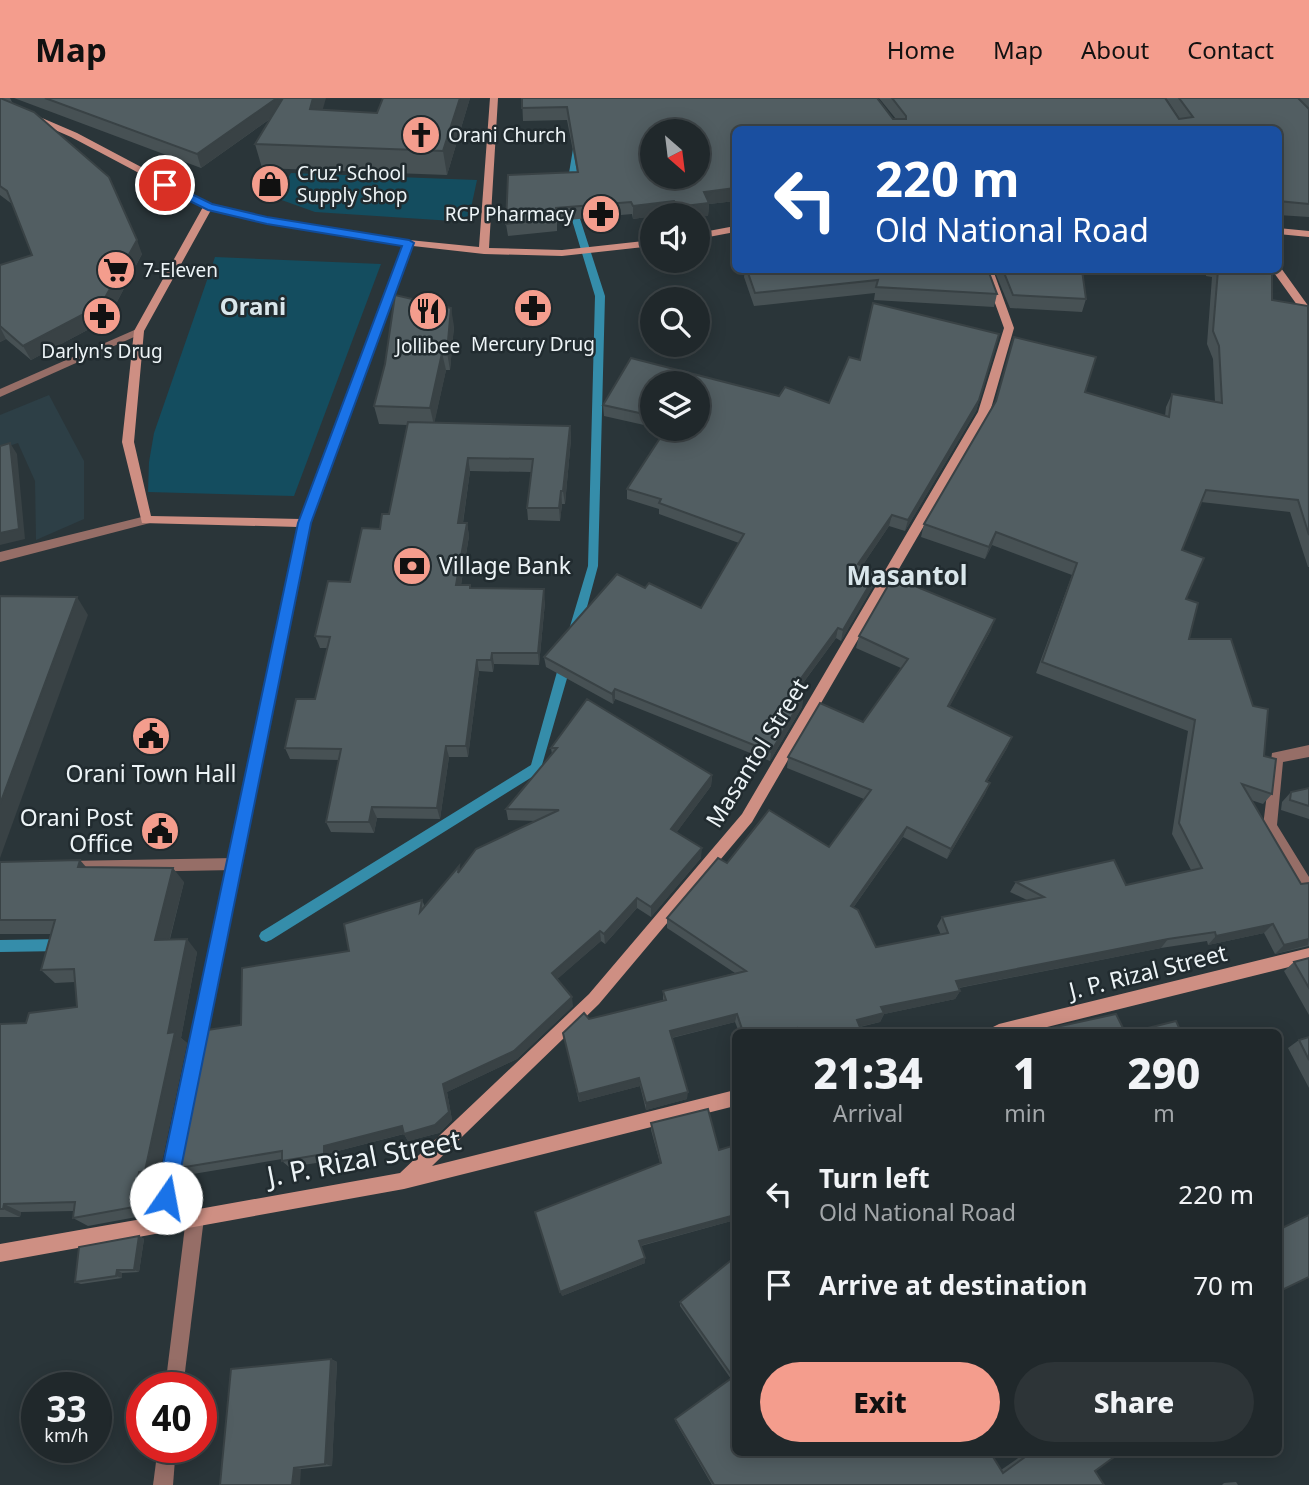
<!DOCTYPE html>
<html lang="en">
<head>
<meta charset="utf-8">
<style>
	:root { --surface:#20282b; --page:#2d3437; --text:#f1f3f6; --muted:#a2a6a9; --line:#3d4447; --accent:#f49d8d }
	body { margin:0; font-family:"Noto Sans",sans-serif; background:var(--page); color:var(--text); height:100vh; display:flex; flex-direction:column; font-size:26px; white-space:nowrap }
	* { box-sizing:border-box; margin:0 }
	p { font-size:23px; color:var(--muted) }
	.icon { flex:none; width:38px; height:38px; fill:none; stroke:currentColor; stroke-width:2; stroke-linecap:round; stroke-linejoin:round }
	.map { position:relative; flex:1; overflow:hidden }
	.sheet { position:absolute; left:732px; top:931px; width:550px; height:427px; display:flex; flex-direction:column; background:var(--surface); border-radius:10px; box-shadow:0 4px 18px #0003,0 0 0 2px var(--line) }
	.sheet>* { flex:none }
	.top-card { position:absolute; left:732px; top:28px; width:550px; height:147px; border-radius:10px; box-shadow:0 4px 18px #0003,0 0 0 2px var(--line); background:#1a4fa0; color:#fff; overflow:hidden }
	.needle { width:46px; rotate:152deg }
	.fabs { position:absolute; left:640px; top:21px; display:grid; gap:14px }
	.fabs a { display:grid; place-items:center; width:70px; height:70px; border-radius:50%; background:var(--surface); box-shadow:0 4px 18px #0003,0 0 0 2px var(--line); font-size:35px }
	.speed { position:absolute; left:21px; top:1274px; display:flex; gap:14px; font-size:35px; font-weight:700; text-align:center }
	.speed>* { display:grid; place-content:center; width:91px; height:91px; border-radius:50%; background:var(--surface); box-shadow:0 4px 18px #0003,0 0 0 2px var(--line); line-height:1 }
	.speed small { font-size:18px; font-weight:400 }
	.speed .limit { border:10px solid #d22; background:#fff; color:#111 }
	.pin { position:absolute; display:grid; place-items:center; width:60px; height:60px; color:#fff; margin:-30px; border:4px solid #fff; border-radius:50%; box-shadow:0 2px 7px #0007 }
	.me { position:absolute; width:77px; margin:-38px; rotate:12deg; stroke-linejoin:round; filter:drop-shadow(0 0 5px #0008) }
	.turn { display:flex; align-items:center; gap:24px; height:147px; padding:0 28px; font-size:32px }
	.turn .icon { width:91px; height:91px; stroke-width:2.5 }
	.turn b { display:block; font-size:49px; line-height:60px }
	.eta { display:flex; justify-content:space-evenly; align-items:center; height:119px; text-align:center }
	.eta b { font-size:42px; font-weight:800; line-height:49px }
	.action { display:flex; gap:14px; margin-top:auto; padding:14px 28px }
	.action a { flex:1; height:80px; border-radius:42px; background:var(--accent); color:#111; font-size:28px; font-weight:800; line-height:80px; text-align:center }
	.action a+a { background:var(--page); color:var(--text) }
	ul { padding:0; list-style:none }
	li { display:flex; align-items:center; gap:21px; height:91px; padding:0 28px }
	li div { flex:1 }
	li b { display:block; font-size:26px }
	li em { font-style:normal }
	header { display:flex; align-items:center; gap:42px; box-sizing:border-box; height:98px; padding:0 35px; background:var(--accent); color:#111 }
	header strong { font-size:33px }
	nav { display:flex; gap:38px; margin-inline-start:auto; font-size:24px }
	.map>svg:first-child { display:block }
</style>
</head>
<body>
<header>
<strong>Map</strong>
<nav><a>Home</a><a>Map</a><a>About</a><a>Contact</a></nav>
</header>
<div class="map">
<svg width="1309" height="1387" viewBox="0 0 1309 1387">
	<rect width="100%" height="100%" fill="#2a3539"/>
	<polygon fill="#2d3f46" points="49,297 84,363 84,421 36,442 35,383 18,345 0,351 0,317"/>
	<g fill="#144d5f">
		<polygon points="291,75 477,82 468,124 315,114 276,100"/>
		<polygon points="215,159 381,166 294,398 148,394 149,364 154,335"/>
	</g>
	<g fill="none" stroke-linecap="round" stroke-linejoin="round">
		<g fill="#358daa" fill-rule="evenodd">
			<polygon points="574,45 581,47 573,99 605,198 598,468 580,535 574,539 568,535 588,468 595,198 565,99"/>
			<polygon points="566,559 572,563 540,674 271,842 266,844 261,842 259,838 261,834 531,667 560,563"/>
			<polygon points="62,841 67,843 69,847 67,851 62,853 0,854 0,842"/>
		</g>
		<g fill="#966e67" fill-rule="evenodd">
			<polygon points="139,230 144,233 143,235 0,299 0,291"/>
			<polygon points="146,418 152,422 150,425 0,464 0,454"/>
			<polygon points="1309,647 1309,659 1283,664 1277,727 1309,779 1309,799 1304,797 1263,728 1272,655"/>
			<polygon points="235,760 240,761 242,766 240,771 235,772 68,775 63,774 61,769 63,764 68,763"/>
			<polygon points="195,1111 201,1114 204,1120 183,1290 165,1290 186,1120 189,1114"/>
			<polygon points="158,1349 176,1349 173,1387 153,1387"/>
		</g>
		<g fill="#ce8f83" fill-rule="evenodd">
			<path d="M490,0H498L489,150L562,152L653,142V148L562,158L484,156L413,148L311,425L171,1116L400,1075L589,896L742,716L978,314L1004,230L983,172H993L1014,230L990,314L752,724L599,906L432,1068L735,992V1008L404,1091L0,1164V1146L153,1119L298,429L142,425L122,344L134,233L203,109L71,39L0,8V2L77,35L211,106L267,120L409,142L479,149ZM211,112L267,126L403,147L301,421L151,418L134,344L144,233Z"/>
			<polygon points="735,128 735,134 698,141 698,135"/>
			<polygon points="1278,130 1309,133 1309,139 1278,136"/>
			<polygon points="1278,169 1281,170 1309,209 1309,219 1305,218 1272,172 1278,172"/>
			<polygon points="1309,850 1309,864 1027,934 991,934 993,929 999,926"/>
		</g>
	</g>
	<g fill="#475154">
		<polygon points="0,0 10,0 12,4 142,156 108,221 31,262 6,241 0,244 0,167 32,157 12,106 0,97"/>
		<polygon points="14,0 283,0 322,12 377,15 470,0 447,77 262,70 255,46 270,21 201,70"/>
		<polygon points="522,0 896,21 879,0 1165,0 1179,21 1180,21 1166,0 1309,0 1309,119 1278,117 1278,32 735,32 735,103 709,106 708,118 674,117 674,116 653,117 653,118 633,121 632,116 557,123 557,133 508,138 506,126 577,74 567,22 523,23"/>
		<polygon points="745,172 988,172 997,196 994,209 874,202 875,195 754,208 744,179"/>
		<polygon points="994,172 1117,172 1116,176 1083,176 1086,201 1082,214 1010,210"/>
		<polygon points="1206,172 1272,172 1272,202 1308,248 1309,248 1309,469 1308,469 1290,414 1201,404 1182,452 1189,541 1264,658 1272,696 1263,706 1251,702 1301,786 1309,785 1309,848 1275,856 1264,835 1208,847 1207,843 1161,850 959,890 960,893 955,901 884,916 880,924 860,929 862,934 739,934 735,924 672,940 687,1001 646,1012 640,988 579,1004 565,943 589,921 663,902 663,893 735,875 667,830 667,820 727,765 829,749 864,701 787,670 788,659 863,624 901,570 856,550 859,538 991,532 949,609 1012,639 1007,650 987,684 990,685 985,696 947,761 903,739 853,810 876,849 941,837 937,828 942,819 1027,802 1010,794 1016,784 1126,787 1191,772 1172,736 1188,633 1036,575 1072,477 992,447 985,461 921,439 924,426 1085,294 1165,318 1166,309 1172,296 1215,304 1213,261 1207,246 1212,179 1206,178"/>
		<polygon points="873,205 999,236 976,313 905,433 889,428 862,468 877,474 875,485 841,543 836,540 795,596 803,599 802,609 770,663 615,601 613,606 546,569 544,559 617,476 645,490 649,485 701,510 739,445 659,416 659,411 627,401 627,391 665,332 659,331 698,331 698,285 653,285 653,329 604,318 603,307 631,260 779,298 785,289 829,305 849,259 860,262"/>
		<polygon points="454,228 450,272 446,272 434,325 570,328 571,341 565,406 562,406 560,423 528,422 527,410 531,374 470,373 463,425 467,425 469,438 461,487 470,487 471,490 545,504 539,567 494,566 493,574 479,573 468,659 449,659 440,721 377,720 374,735 331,734 326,724 339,662 290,661 285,650 315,601 328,550 320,550 315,538 350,484 389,416 407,327 379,326 374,308"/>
		<polygon points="587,601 712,677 711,688 676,735 701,760 651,819 637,810 605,846 601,843 557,881 573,908 517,961 447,994 452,1022 439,1035 408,1043 404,1036 330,1055 330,1063 289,1069 282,1063 282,1061 181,1078 173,1071 241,927 422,802 425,809 459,768 460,772 536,723 508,722 506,711 552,656 551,650"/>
		<polygon points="1309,690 1309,721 1281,712 1282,704 1291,694"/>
		<polygon points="0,764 86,769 184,784 170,841 197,854 181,940 187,945 158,1082 152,1083 147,1117 88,1128 73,1120 74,1113 21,1114 20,1119 0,1119 0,926 26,925 77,909 75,884 55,885 41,872 51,836 0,836"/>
		<polygon points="1309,860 1309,917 1284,873 1294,864"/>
		<polygon points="1309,939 1309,990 1288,950 1299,942"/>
		<polygon points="651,1025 719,1052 735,1122 641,1148 645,1165 562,1198 660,1065 651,1032"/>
		<polygon points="139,1138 144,1141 139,1174 122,1175 122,1180 81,1186 75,1184"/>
		<polygon points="680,1204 1001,1372 1027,1354 1121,1354 1095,1373 1104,1387 712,1387 675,1323 675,1321 731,1281 680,1208"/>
		<polygon points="331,1261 337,1264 332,1368 301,1371 220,1387"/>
		<polygon points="1236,1384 1238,1387 1222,1387 1224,1385"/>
	</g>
	<g fill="#394245">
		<polygon points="277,0 283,0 285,10 201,70 197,56"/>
		<polygon points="313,0 326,0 316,35 310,11"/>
		<polygon points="460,0 470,0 447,77 443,53"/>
		<polygon points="735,90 735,103 709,106 708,118 698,119 698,117 676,117 677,109 704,94"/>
		<polygon points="674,103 674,116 653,117 653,118 633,121 633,108"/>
		<polygon points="137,142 142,156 108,221 31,262 23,248"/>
		<polygon points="451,210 454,228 450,272 447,254"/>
		<polygon points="0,229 6,241 0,244"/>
		<polygon points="999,236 976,313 905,433 908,422"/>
		<polygon points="442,255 446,272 434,327 430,310"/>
		<polygon points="570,328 571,341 565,406 563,393"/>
		<polygon points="10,345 17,356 25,441 0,447 0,435"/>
		<polygon points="468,360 470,373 461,437 458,425"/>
		<polygon points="561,393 562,406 560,423 559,410"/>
		<polygon points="892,417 889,428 856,477 858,466"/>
		<polygon points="467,425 469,438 459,499 456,487"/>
		<polygon points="996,434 992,447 985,461 989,449"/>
		<polygon points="877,474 875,485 841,543 843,532"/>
		<polygon points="544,491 545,504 539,567 538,555"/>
		<polygon points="77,499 88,517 0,760 0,706"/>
		<polygon points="995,521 991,532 944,619 948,608"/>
		<polygon points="838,530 836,540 789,604 791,594"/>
		<polygon points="492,555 494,566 493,574 491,562"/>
		<polygon points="477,562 479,573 468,659 466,648"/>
		<polygon points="615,591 615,601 613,606 612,596"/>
		<polygon points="803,599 802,609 770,663 771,654"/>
		<polygon points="1012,639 1007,650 981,694 986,683"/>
		<polygon points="446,648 449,659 440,721 437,710"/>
		<polygon points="712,677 711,688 671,742 671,731"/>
		<polygon points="990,685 985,696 947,761 951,751"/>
		<polygon points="372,709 377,720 374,735 369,724"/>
		<polygon points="907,729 903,739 848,817 851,808"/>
		<polygon points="702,750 701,760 651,819 651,809"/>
		<polygon points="80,762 93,777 78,769"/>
		<polygon points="173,770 184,784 166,855 155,842"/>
		<polygon points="637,800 637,810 605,846 604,836"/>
		<polygon points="1273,826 1264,835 1208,847 1216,838"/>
		<polygon points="600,833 601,843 554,884 552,875"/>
		<polygon points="187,841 197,854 181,940 187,945 158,1082 145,1073 168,935"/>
		<polygon points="1168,841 1161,850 952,891 956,883"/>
		<polygon points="1309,841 1308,847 1275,856 1284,847"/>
		<polygon points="960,893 955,901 884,916 880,924 854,930 857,922 881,909"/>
		<polygon points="572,899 573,908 517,961 447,994 452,1022 439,1035 408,1043 404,1036 443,986"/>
		<polygon points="737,916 735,924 670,940 670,933"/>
		<polygon points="797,930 796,934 779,934"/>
		<polygon points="639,980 640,988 579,1004 578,996"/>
		<polygon points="688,994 687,1001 646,1012 646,1005"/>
		<polygon points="402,1028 407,1035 330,1055 330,1063 324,1056 324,1048"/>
		<polygon points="139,1074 152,1083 147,1117 134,1109"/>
		<polygon points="4,1106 21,1114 20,1119 3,1111"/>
		<polygon points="735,1117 735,1122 639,1148 639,1143"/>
		<polygon points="139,1138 144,1141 139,1174 134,1172"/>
		<polygon points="645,1160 645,1165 562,1198 560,1194"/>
		<polygon points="117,1172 122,1175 122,1180 116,1178"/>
		<polygon points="331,1261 337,1264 332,1368 325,1366"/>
		<polygon points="294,1370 301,1371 300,1387 292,1387"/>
	</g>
	<g fill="#525e62" stroke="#394245" stroke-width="2" fill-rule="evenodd">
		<polygon points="0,0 34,14 109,79 137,142 101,207 23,248 0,228 0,167 32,157 7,93 0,88"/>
		<polygon points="45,0 277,0 197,56"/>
		<polygon points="283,0 313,0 310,11 377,15 383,0 460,0 443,53 255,46"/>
		<path d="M522,0H877L893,21H906V18L892,0H1165L1179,21L1193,19L1179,0H1298L1309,11V106L1278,103V32H735V90L704,94L709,105L677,109L674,103L633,108L631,104L556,110V120L506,126L508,77L578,74L567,9L522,10ZM653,33H698V79H653Z"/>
		<polygon points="747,172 988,172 997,196 876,189 878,182 755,195"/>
		<polygon points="1003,172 1082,172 1086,201 1013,197"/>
		<polygon points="1218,172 1272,172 1272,202 1308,208 1309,437 1298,402 1206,392 1182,452 1204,460 1186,501 1198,505 1189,541 1231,541 1253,608 1268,611 1264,658 1276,661 1272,696 1242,686 1301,786 1309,785 1309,841 1284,847 1273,826 1216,838 1215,834 1168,841 956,883 960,893 881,909 884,915 857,922 862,934 798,934 797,930 779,934 743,934 737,916 670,933 688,994 646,1005 639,980 578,996 563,935 584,915 589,921 666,902 663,893 746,873 667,820 718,760 727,765 769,712 829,749 871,692 788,659 820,605 863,624 908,561 859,538 893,479 995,521 948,608 1012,639 986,683 990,685 951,751 907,729 851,808 858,812 876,849 948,835 942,819 1044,799 1016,784 1114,762 1126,787 1202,770 1179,725 1195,622 1042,564 1077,465 996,434 989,449 924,426 996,303 1014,239 1096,259 1085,294 1169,319 1172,296 1222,305 1219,248 1213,233"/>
		<polygon points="395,197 451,210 447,254 442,255 430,310 374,308 385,266"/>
		<polygon points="873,205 999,236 979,302 908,422 892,417 858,466 877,474 843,532 838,530 791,594 803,599 771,654 615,591 612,596 544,559 617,476 645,490 649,485 701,510 744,436 659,405 661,401 627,391 666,331 698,331 698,285 653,285 653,318 603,307 631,260 779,298 785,289 829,305 849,259 860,262"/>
		<polygon points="408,324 570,328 563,393 561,393 559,410 527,410 533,361 468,360 458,425 467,425 456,487 470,487 470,490 544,491 538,555 492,555 491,562 477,562 466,648 446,648 437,710 372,709 369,724 326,724 341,651 285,650 296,601 315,601 330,539 315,538 328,483 350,484 362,430 380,431 382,416 389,416"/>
		<polygon points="10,345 19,431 0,435 0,348"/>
		<polygon points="0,498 77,499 0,706"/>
		<polygon points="587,601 712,677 671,731 702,750 651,809 637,800 604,836 600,833 552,875 572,899 514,953 443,986 449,1014 435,1027 404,1036 402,1028 324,1048 324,1056 282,1063 282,1053 173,1071 201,933 241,927 242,870 349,853 344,826 422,802 420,814 459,768 458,775 476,751 559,712 506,711 557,650 551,650"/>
		<polygon points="1309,690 1309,708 1290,702 1291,694"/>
		<polygon points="80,762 78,769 173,770 155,842 187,841 168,935 175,934 145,1073 139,1074 134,1109 73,1120 75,1104 4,1106 3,1111 0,1111 0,926 26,925 29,915 77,909 74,871 41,872 55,822 0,822 0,764"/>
		<polygon points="1309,860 1309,890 1294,864"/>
		<polygon points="1116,916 1125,934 1033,934"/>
		<polygon points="1176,923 1181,934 1132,934"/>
		<polygon points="1309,939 1309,962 1299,942"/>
		<polygon points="708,1011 719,1052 735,1047 735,1117 639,1143 645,1160 560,1194 535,1114 661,1065 651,1025"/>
		<polygon points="1309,1117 1309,1179 1278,1194 1278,1132"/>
		<polygon points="139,1138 134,1172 117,1172 116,1178 75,1184 79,1149"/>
		<polygon points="735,1159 735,1354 990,1354 1003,1375 1032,1354 1121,1354 1095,1373 1104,1387 714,1387 675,1321 733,1279 680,1204"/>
		<polygon points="331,1261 325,1366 294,1370 292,1387 220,1387 231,1271"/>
	</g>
	<polygon fill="#1a73e8" stroke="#114b97" stroke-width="2" points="165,83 212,106 267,119 409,142 414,145 311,425 175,1100 173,1107 166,1110 159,1107 156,1100 298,425 402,148 267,126 208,112 161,89 160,87"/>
	<defs>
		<symbol id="church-disc" viewBox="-11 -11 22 22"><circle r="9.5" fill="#f49d8d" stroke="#212b2f"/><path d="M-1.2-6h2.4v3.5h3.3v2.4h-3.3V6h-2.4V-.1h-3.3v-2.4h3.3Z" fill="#111"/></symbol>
		<symbol id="shop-disc" viewBox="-11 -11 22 22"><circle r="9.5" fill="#f49d8d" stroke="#212b2f"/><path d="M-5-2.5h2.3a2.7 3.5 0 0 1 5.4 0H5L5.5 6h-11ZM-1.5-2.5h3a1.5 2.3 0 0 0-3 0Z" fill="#111"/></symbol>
		<symbol id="pharmacy-disc" viewBox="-11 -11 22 22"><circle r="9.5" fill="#f49d8d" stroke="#212b2f"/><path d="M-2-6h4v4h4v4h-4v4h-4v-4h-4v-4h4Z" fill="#111"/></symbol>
		<symbol id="supermarket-disc" viewBox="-11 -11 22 22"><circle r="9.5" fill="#f49d8d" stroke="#212b2f"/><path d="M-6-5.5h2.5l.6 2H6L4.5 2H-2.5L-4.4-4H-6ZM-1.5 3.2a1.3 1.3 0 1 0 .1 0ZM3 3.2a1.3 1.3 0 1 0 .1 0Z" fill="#111"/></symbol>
		<symbol id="restaurant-disc" viewBox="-11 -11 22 22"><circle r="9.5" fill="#f49d8d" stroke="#212b2f"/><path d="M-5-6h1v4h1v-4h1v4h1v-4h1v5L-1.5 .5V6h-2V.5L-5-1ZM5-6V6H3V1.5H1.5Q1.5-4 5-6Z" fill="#111"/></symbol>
		<symbol id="bank-disc" viewBox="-11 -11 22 22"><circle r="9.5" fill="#f49d8d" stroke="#212b2f"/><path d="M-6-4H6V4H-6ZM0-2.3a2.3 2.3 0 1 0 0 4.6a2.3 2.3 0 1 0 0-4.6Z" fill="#111"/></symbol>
		<symbol id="civic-disc" viewBox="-11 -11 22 22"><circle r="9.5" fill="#f49d8d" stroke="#212b2f"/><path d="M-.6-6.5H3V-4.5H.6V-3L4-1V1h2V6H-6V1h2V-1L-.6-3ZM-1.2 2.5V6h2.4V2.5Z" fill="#111"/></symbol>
	</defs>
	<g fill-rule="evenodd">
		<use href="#church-disc" x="399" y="15" width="44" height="44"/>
		<use href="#shop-disc" x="248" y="64" width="44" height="44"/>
		<use href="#pharmacy-disc" x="579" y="94" width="44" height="44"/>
		<use href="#supermarket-disc" x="94" y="150" width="44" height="44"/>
		<use href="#pharmacy-disc" x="511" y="188" width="44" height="44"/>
		<use href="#restaurant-disc" x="406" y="191" width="44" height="44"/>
		<use href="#pharmacy-disc" x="80" y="196" width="44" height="44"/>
		<use href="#bank-disc" x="390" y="446" width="44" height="44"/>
		<use href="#civic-disc" x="129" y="616" width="44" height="44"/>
		<use href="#civic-disc" x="138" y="711" width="44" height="44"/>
	</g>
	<g text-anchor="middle" stroke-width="5" stroke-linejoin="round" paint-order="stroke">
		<g font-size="19" fill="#edf4f7" stroke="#212b2f" text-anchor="start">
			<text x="448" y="44">Orani Church</text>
			<text x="297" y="82">Cruz' School<tspan x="297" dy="22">Supply Shop</tspan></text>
			<text x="574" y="123" text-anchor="end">RCP Pharmacy</text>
			<text x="143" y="179">7-Eleven</text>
			<text x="533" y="253" text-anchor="middle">Mercury Drug</text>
			<text x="428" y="255" text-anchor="middle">Jollibee</text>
			<text x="102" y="260" text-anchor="middle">Darlyn's Drug</text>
		</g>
		<g font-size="23" fill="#edf4f7" stroke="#212b2f" text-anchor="start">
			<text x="439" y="476">Village Bank</text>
			<text x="151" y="684" text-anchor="middle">Orani Town Hall</text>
			<text x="133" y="728" text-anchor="end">Orani Post<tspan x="133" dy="26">Office</tspan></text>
		</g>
		<g font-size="23" fill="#edf4f7" stroke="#212b2f">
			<text transform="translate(757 655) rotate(-58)" y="8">Masantol Street</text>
			<text transform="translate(1148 874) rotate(-14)" y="8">J. P. Rizal Street</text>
		</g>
		<g font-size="24" font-weight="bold" fill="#d9e6eb" stroke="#212b2f">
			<text x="253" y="217">Orani</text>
		</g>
		<g font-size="26" font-weight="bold" fill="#d9e6eb" stroke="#212b2f">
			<text x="907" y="487">Masantol</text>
		</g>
		<g font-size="28" fill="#edf4f7" stroke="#212b2f">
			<text transform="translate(364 1060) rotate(-11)" y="10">J. P. Rizal Street</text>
		</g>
	</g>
</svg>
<div class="fabs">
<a><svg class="needle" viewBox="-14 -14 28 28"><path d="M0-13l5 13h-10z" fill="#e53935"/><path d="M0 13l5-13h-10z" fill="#a2a6a9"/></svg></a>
<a><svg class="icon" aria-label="sound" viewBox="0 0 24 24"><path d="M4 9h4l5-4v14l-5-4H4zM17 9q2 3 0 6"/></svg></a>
<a><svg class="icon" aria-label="search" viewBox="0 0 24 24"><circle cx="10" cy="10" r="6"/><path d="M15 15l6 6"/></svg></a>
<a><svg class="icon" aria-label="layers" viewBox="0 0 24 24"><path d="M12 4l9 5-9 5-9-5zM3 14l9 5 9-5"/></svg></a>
</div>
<div class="speed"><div>33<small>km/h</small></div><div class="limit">40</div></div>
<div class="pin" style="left:165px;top:87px;background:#d93025"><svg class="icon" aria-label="arrive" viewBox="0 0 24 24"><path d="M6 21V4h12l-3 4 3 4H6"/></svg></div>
<svg class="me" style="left:166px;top:1100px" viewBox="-20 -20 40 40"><circle r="19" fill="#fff"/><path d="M0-13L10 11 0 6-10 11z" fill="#1a73e8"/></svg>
<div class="top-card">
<div class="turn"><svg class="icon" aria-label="left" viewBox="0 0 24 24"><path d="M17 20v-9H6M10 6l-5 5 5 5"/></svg><div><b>220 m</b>Old National Road</div></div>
</div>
<section class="sheet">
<div class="eta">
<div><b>21:34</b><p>Arrival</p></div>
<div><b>1</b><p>min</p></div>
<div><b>290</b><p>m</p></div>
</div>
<ul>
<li><svg class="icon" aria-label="left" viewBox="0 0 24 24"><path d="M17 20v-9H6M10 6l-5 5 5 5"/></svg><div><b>Turn left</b><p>Old National Road</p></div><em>220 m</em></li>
<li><svg class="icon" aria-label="arrive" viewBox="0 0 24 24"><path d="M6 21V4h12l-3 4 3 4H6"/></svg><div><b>Arrive at destination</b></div><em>70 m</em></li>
</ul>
<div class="action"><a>Exit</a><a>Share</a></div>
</section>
</div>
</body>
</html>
